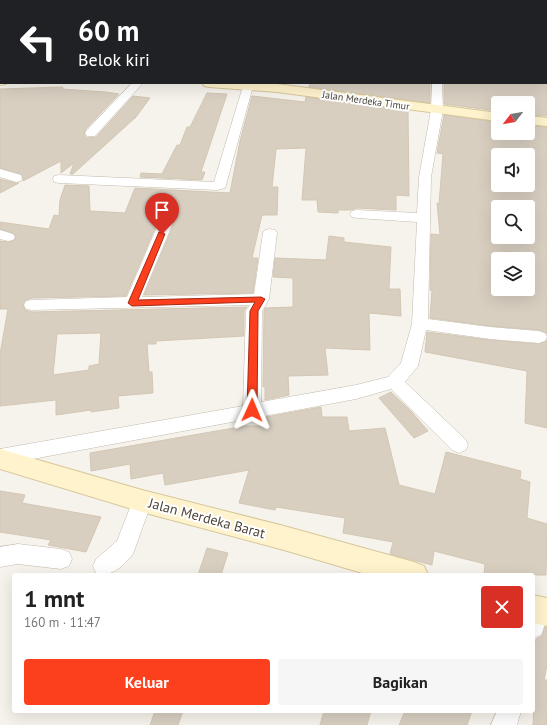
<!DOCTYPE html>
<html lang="id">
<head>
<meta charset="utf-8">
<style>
	:root { --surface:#fff; --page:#f6f6f6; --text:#222; --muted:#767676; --accent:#fc3f1d }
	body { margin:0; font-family:"PT Sans",sans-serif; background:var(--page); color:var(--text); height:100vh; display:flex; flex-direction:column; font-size:15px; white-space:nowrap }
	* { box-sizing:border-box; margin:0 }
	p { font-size:13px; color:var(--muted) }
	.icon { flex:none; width:22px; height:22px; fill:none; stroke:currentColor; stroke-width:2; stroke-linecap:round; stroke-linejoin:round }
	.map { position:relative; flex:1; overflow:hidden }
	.sheet { position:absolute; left:12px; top:573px; width:523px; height:140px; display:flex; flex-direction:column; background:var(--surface); border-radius:4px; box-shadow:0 4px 16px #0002 }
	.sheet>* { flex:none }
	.hud { position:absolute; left:0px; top:0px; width:547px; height:84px; box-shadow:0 4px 16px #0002; background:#202124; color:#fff; overflow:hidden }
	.needle { width:26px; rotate:239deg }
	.buttons { position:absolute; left:491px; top:96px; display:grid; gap:8px }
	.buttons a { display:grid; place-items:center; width:44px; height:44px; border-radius:4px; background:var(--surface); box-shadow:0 4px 16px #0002; font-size:20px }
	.pin { position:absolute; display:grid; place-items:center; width:34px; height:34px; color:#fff; margin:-41px -17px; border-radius:50% 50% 50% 0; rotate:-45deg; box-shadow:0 0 4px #0007 }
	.pin .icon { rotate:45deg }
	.me { position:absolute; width:44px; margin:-22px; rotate:1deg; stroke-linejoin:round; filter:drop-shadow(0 0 3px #0008) }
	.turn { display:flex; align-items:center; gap:14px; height:84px; padding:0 12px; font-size:18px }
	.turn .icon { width:52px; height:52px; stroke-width:2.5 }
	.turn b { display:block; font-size:28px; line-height:34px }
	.round { display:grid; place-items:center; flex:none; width:42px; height:42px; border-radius:4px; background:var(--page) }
	.summary { display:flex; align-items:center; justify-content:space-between; height:68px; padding:0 12px }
	h1 { font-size:24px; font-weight:700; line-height:30px }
	.primary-button { display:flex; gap:8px; margin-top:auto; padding:8px 12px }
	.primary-button a { flex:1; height:46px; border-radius:4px; background:var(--accent); color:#fff; font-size:16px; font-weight:700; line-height:46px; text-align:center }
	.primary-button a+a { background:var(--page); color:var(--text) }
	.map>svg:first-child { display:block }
</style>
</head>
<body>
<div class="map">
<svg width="547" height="725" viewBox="0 0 547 725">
	<rect width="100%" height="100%" fill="#f6f3ec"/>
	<g fill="#d8cfc1" stroke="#d3c7b4" fill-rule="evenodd">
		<polygon points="310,83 430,83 430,103 309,87"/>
		<polygon points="444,83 547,83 547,116 528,115 528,103 498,103 498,111 444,104"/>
		<polygon points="63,87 62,89 106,92 119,94 86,129 84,134 87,138 96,137 133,96 150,98 136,117 73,174 70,174 74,163 61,173 61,161 23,181 23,178 21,174 0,168 0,89"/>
		<polygon points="207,93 227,94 201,172 205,172 202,180 140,177 141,173 162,174 177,145 180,145 187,127 190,127"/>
		<path d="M252,96L305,102L306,97L408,111L409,196L396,195V210L357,208L351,210H338V213L318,212L317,200H302L306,148L276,149L272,187H278L277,215H262L252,258H258L253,293L144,295L175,221L173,216L167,215L162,216L159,219L126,296L32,298L26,300L23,304L25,310L32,312L247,307L244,311V336L156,341V344H147L149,372H152L153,393L118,396L119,408L91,412V410L56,415V400L0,406V354L8,309H0V241L8,242L13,241L16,238L13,233L0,229V222L49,229L54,215L59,216L60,200L65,185L89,186L90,211L125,213L135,188L230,193L240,141ZM101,333L99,364L89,366V370L53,375L57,334Z"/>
		<path d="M444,115L498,122V133H528V126L547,127V334L539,330L490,326L430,318L432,290H430L431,234L440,235L437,203L439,204L443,154L437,153ZM498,155H528V185H498ZM498,207H528V237H498ZM498,251L528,253V289H498Z"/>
		<polygon points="0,179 16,183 19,183 0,193"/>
		<polygon points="329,236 344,238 344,242 391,247 389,289 400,289 401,316 369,313 370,350 325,348 328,375 288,376 289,395 265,400 265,387 263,387 264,311 265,308 293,307 293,278 273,277 275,258 326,260"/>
		<polygon points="427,332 490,340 539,344 547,340 547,428 525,423 527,371 425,352"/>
		<polygon points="391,392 411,411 428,431 414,438 379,398"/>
		<polygon points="321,407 322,417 347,417 349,431 385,428 399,485 435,494 446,452 521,471 520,479 530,482 527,518 547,524 546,575 484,575 485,564 434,551 432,565 390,554 393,542 343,533 345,518 276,507 275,510 239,503 249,470 165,485 163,473 131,479 130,464 91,471 90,453 245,426 266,426 266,417"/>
		<polygon points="0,491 25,495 22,503 101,517 86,552 48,545 51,540 0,532"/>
		<polygon points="207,548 228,553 221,575 198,575"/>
		<polygon points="545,627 547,627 547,665 544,680 547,680 547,725 533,725 534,700 533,652 536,639 542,636"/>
		<polygon points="155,711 183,711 178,725 150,725"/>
		<polygon points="324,711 371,711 367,725 320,725"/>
		<polygon points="405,711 472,711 467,725 399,725"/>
	</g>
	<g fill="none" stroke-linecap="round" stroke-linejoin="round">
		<defs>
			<g id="minor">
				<rect x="135" y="0" width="8" height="1"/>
				<rect x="288" y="0" width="9" height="1"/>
				<rect x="419" y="0" width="9" height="1"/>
				<polygon points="546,5 547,6 547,13 546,12"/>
				<rect x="0" y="40" width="1" height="6"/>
				<rect x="546" y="66" width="1" height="6"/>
				<polygon points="132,83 143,83 95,136 87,136 85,133 87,130"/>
				<polygon points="249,83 253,86 226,185 225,188 218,190 59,183 54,182 53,179 54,176 59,175 214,182 243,86 244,84"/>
				<polygon points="432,83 442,83 443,110 431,177 428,319 490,327 539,331 545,333 547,337 545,341 539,343 490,339 426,330 418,366 405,382 466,440 468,445 466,450 459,453 452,450 391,389 356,399 0,465 0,449 243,406 246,311 250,305 32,310 26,309 24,305 26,301 32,300 127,297 160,220 162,217 167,216 172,217 174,220 142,297 254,294 263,233 265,230 270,229 275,230 277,233 269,299 262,311 261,402 356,385 388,377 401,363 412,324 417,222 357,218 352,217 350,214 352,211 357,210 417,213 419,177 431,110"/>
				<polygon points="0,169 21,175 22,178 21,181 16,182 0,177"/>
				<polygon points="0,230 13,234 15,237 13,240 8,241 0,239"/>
				<path d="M142,492L149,495L152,501L133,554C125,564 111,579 96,573L93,566L96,559L117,541L135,495Z"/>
				<polygon points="18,544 61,549 69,552 72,559 69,566 61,569 18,564 0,567 0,547"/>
				<path d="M536,598L544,601C547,612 546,624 541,635L533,638V599Z"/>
				<polygon points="497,711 521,711 517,725 491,725"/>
			</g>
			<g id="secondary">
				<polygon points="0,77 1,83 6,84 0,85"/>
				<polygon points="202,83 277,84 498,113 498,121 277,92 209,87 204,86"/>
				<polygon points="528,116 547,118 547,126 528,124"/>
				<polygon points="0,449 142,490 284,526 414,562 424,566 428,575 369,575 284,550 142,512 0,469"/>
				<polygon points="533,595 547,598 547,626 533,623"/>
			</g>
		</defs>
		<use href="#minor" stroke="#c2bbae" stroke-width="1"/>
		<use href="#secondary" stroke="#d6c79b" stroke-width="2"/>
		<use href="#minor" fill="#fff" fill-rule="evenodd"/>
		<use href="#secondary" fill="#fff3cd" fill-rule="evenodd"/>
	</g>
	<polygon fill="#fc3f1d" stroke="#a42913" points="159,232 162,232 165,234 138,300 261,297 265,299 258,311 257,410 255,413 248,413 247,410 250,311 255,302 132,306 128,303"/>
	<g text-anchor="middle" stroke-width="4" stroke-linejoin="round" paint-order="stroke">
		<g font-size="10" fill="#4b4439" stroke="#fff">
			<text transform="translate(366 100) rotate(8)" y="4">Jalan Merdeka Timur</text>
		</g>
		<g font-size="14" fill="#4b4439" stroke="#fff">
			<text transform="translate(207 518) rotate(15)" y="5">Jalan Merdeka Barat</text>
		</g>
	</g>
</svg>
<div class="buttons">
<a><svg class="needle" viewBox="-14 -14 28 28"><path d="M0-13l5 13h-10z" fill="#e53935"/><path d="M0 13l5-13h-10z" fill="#767676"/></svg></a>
<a><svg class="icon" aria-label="sound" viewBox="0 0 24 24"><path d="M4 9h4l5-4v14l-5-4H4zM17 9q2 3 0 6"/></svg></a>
<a><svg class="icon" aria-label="search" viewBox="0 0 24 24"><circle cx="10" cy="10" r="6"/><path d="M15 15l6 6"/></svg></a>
<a><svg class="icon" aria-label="layers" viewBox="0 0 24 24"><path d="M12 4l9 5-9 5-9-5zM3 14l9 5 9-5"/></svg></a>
</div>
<div class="pin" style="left:162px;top:234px;background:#d93025"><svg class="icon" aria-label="arrive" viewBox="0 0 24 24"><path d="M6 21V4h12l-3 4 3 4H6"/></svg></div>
<svg class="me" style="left:252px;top:410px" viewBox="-20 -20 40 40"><path d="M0-17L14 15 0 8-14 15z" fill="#fc3f1d" stroke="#fff" stroke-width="4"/></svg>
<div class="hud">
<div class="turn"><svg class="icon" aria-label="left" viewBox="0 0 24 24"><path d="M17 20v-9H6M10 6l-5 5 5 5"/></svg><div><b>60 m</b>Belok kiri</div></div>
</div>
<section class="sheet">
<div class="summary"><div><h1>1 mnt</h1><p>160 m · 11:47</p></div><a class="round" style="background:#d93025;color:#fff"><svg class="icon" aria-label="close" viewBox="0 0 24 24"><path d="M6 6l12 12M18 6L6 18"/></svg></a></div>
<div class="primary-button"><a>Keluar</a><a>Bagikan</a></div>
</section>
</div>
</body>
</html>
